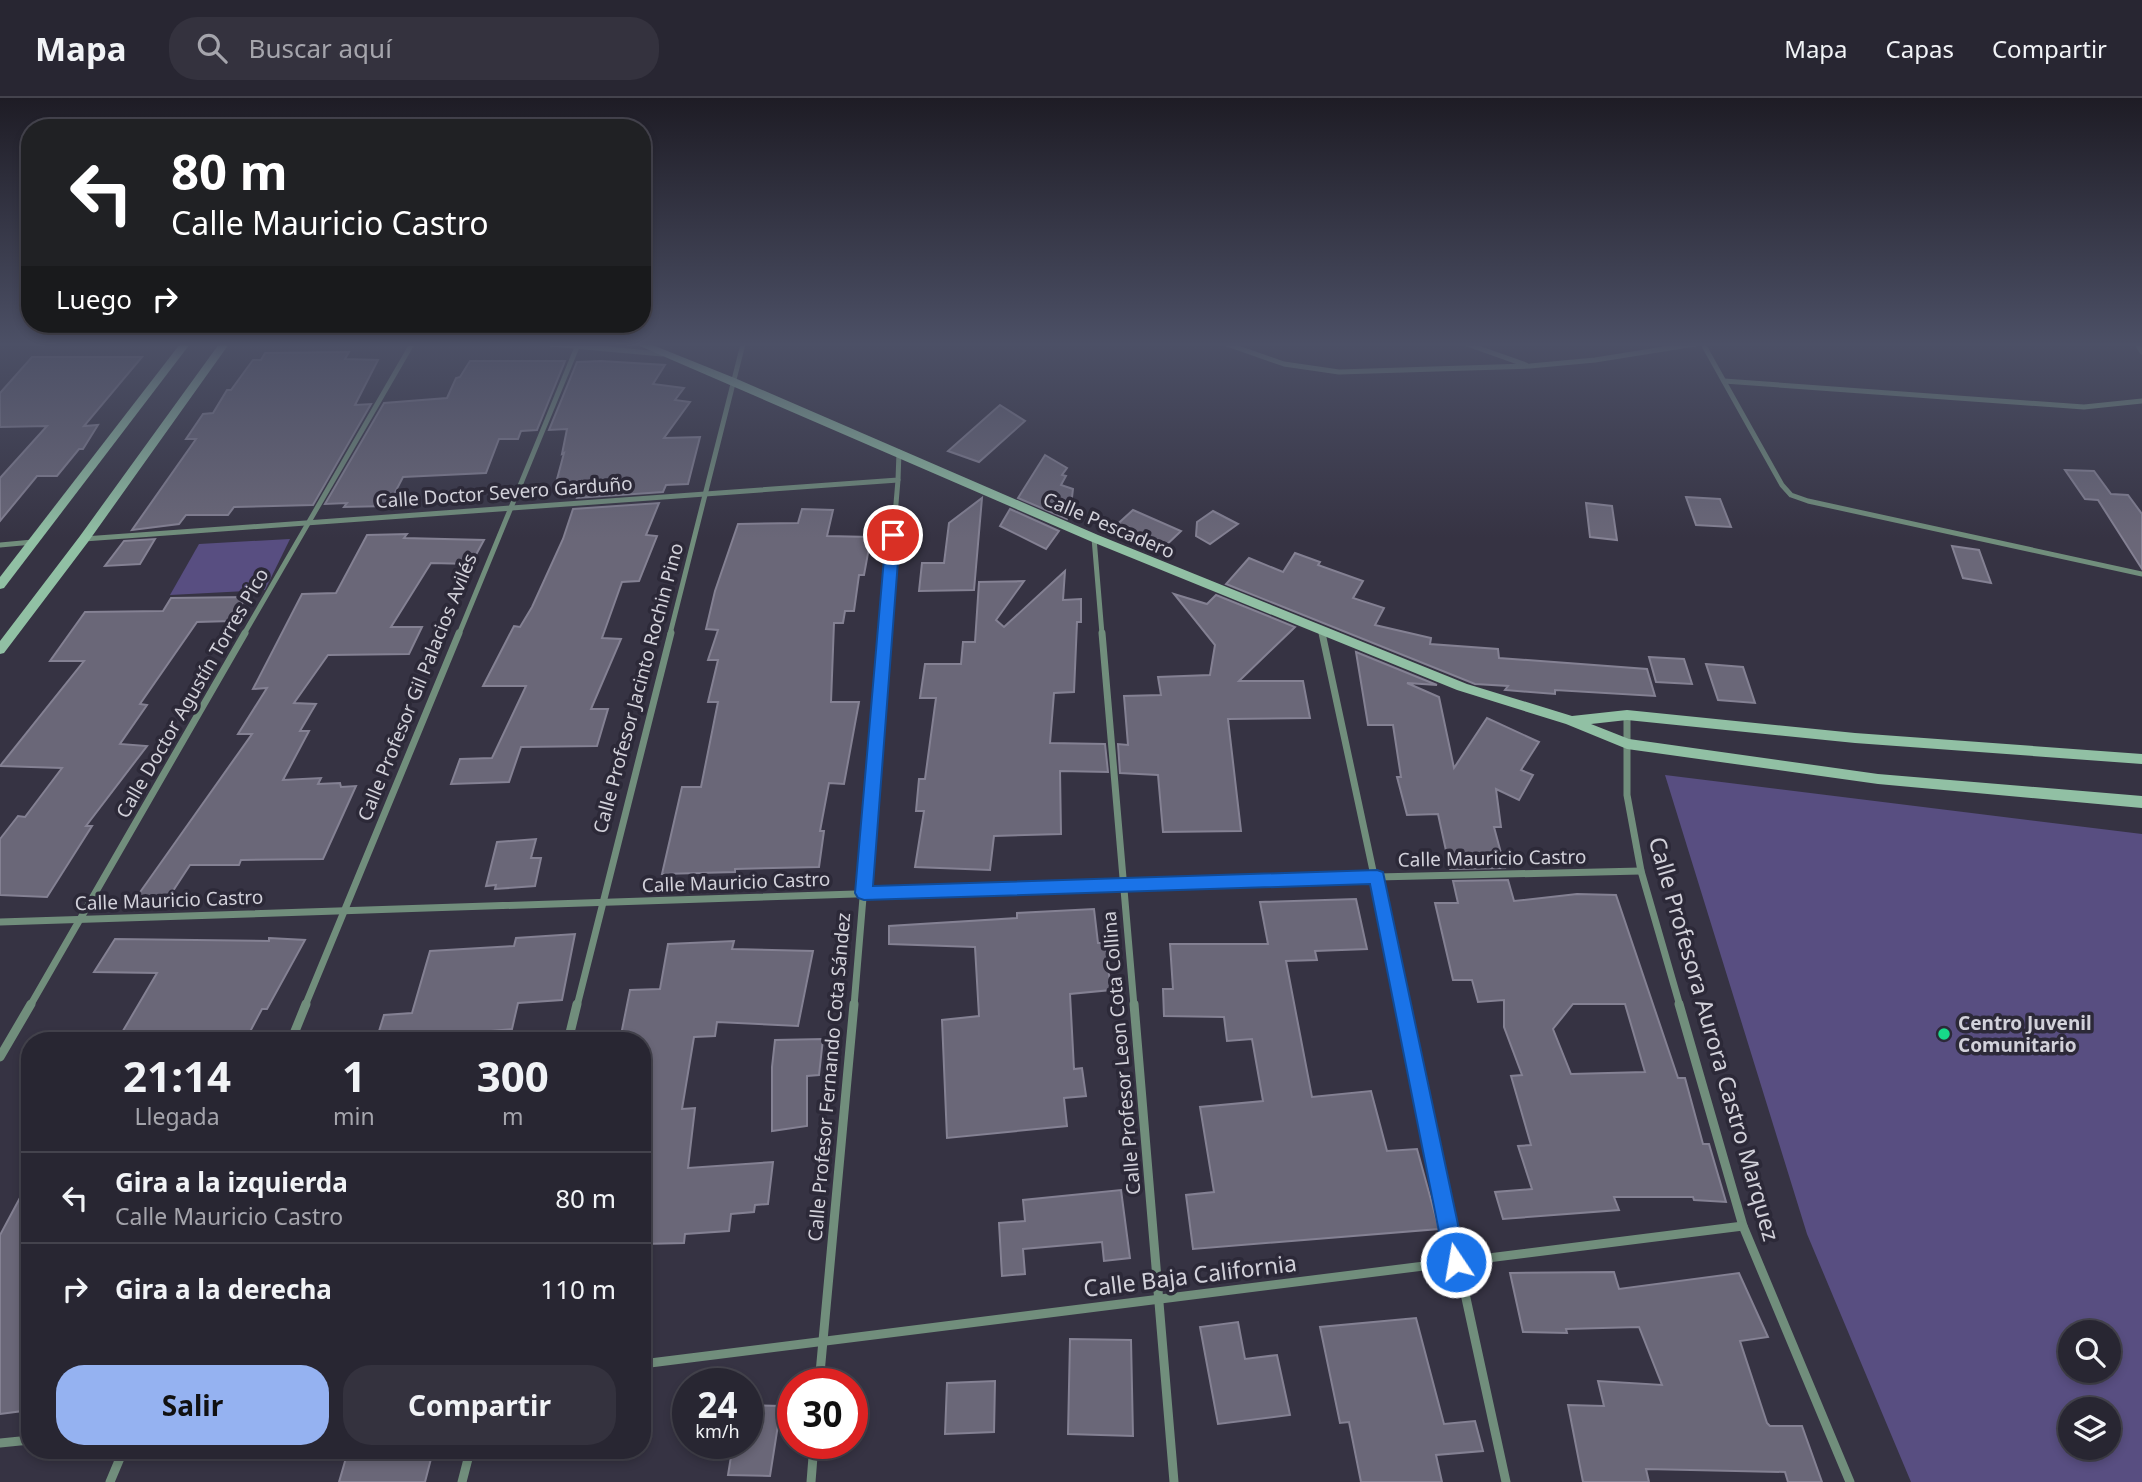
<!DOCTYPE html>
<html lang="es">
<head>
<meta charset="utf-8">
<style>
	:root { --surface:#282632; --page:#34323e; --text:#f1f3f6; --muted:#a5a5ac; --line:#44434d; --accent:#95b2f1 }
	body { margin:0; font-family:"Noto Sans",sans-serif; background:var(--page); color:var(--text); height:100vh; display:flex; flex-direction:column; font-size:26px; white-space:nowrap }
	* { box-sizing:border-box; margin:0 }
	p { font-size:23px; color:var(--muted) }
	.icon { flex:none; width:38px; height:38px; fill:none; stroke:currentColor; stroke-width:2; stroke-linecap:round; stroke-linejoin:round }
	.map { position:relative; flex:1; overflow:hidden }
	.details { position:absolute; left:21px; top:934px; width:630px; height:427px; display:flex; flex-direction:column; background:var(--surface); border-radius:28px; box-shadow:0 4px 10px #0003,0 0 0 2px var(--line) }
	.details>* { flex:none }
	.banner { position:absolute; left:21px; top:21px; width:630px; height:214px; border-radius:28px; box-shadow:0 4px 10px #0003,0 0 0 2px var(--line); background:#202124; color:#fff; overflow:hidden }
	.tools { position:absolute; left:2058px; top:1222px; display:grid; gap:14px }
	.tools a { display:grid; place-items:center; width:63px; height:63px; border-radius:50%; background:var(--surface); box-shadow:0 4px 10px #0003,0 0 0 2px var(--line); font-size:35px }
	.speed { position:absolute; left:672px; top:1270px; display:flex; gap:14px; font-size:35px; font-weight:700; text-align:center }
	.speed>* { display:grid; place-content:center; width:91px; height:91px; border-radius:50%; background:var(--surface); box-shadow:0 4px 10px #0003,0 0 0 2px var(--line); line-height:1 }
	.speed small { font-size:18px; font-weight:400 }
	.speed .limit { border:10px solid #d22; background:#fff; color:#111 }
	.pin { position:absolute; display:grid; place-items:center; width:60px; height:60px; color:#fff; margin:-30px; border:4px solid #fff; border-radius:50%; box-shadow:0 2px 7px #0007 }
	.me { position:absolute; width:77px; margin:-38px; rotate:348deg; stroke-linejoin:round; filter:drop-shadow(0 0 5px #0008) }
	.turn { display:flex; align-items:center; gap:24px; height:147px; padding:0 35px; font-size:32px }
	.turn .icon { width:91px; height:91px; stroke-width:2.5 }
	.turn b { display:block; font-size:49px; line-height:60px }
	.then { display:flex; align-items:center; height:66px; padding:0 35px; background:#0003; gap:14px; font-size:26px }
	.eta { display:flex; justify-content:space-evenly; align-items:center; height:119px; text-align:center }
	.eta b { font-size:42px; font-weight:700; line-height:49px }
	.cta { display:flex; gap:14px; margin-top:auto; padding:14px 35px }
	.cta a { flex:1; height:80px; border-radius:28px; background:var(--accent); color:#111; font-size:28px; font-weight:700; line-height:80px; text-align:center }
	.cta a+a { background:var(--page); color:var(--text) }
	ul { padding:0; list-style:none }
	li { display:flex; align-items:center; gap:21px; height:91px; padding:0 35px; border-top:2px solid var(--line) }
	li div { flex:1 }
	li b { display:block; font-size:26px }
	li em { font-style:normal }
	header { display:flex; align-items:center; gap:42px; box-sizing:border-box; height:98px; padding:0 35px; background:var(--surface); border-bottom:2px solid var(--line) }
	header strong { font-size:33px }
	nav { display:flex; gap:38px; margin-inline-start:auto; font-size:24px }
	.search { width:490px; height:63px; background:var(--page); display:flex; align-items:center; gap:18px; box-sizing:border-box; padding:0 24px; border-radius:28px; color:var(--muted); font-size:26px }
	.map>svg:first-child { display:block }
</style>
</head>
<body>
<header>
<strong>Mapa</strong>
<div class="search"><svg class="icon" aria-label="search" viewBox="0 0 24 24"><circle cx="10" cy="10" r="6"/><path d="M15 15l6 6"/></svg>Buscar aquí</div>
<nav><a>Mapa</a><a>Capas</a><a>Compartir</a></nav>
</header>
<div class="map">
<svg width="2142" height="1384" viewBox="0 0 2142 1384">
	<rect width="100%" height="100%" fill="#363343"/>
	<g fill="#584e81" fill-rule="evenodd">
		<polygon points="290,441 265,492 170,497 199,446"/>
		<path d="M1665,677L2142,736V1384H1911L1807,1136ZM2070,1234H2109V1272H2070ZM2070,1311H2109V1349H2070Z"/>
	</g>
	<g fill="#6a6778" stroke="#848193" stroke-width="2" fill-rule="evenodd">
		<polygon points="349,254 345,261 378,262 355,307 371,306 313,407 234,409 228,417 186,417 179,426 132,432 196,341 186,341 203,316 213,315 227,292 231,292 253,262 261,262 265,255"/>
		<polygon points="32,259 142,259 84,328 98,327 83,351 79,351 57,378 37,378 0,423 0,380 47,328 0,329 0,295"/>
		<polygon points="470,263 565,263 537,332 521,333 518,341 499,341 486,375 403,379 388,408 344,409 347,405 325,406 384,305 447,300 456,280 460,279"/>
		<polygon points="601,263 665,267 653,286 684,290 675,302 690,304 664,340 700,339 688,386 666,387 663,394 577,400 584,383 556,385 564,355 562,356 567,331 549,332 577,264"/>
		<polygon points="1000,307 1025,323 979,364 948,353"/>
		<polygon points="1045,357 1067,370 1062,377 1066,378 1061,387 1073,391 1070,416 1067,421 1018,400"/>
		<polygon points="2065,372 2094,373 2111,396 2128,397 2142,416 2142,471 2098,402 2085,401"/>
		<polygon points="1686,399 1720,401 1731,429 1696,427"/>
		<polygon points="982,400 974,492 919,493 922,465 944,465 949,425"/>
		<polygon points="659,405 646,437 657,438 639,483 622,484 602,540 621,541 591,611 608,611 597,648 521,649 509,684 451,686 460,661 492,660 526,588 483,588 514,528 520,529 532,509 563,441 573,411"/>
		<polygon points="1586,405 1612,408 1617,442 1590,439"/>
		<polygon points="802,411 833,412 827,438 871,439 864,477 859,477 854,513 845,513 843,525 834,525 831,604 859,604 844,686 829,685 820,733 824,733 819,769 735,771 735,774 662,776 682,689 701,689 718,604 708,604 718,562 708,562 718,532 706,531 715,493 738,426 798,425"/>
		<polygon points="1010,411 1059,433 1046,451 1000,428"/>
		<polygon points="1133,412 1181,433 1160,453 1111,432"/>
		<polygon points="1213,413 1238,426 1210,446 1196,438 1197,424"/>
		<polygon points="407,436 404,440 484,442 471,466 431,465 391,529 422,529 409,556 328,557 294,605 316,606 300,633 309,633 283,682 321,680 318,686 340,685 341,689 356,688 323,761 241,762 239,767 190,767 169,799 138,797 252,636 238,636 267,590 253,591 302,496 336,495 367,437"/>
		<polygon points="155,441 140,466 105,468 124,443"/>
		<polygon points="1952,448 1979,452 1991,485 1963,480"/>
		<polygon points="1295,455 1320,464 1318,467 1363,483 1353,500 1384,510 1375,527 1431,540 1430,546 1498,551 1499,560 1647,571 1655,598 1555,592 1555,596 1505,592 1508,588 1475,586 1226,486 1249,460 1283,474"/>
		<polygon points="1065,473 1063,502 1081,501 1081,524 1077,524 1074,594 1054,595 1050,645 1105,646 1108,674 1060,673 1061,736 994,738 990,772 915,769 924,713 916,713 919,681 925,681 936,600 920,600 925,566 961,566 963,544 975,544 979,484 1024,483 996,522 1004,529"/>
		<polygon points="1174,496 1207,506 1216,497 1295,529 1239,583 1303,583 1310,620 1228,621 1241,733 1163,734 1158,677 1120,675 1118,646 1128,647 1124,598 1161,597 1158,579 1210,577 1215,547"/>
		<polygon points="246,499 232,523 197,524 140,606 147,607 120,646 147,648 86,728 92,728 47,799 0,797 0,741 18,718 25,719 62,670 0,668 84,563 50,563 85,514 163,513 171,500"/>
		<polygon points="1356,554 1437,587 1407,585 1439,599 1454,670 1487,620 1539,644 1521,672 1533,677 1519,702 1496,691 1501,729 1494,729 1505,770 1450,771 1438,716 1407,717 1397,679 1401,679 1393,627 1368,627"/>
		<polygon points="1649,559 1684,561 1692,586 1656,584"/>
		<polygon points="1706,566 1743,569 1755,605 1718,602"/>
		<polygon points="536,741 531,760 541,760 535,788 495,791 496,787 486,788 497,744"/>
		<path d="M1508,782L1514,803L1577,796L1616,797L1678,980H1685L1703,1046H1709L1726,1104L1694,1102L1693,1099H1614L1619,1112L1503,1121L1495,1094L1532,1091L1518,1048L1531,1047L1511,978L1522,977L1504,929V902L1478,904L1472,882H1453L1435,805H1458L1453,783ZM1573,906H1625L1645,974L1571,976L1553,931Z"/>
		<polygon points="1356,801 1367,851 1315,853 1317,862 1286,863 1312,999 1371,993 1387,1053 1417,1051 1439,1131 1193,1151 1186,1097 1214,1094 1200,1009 1263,1003 1252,941 1227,943 1224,919 1164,918 1163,891 1173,891 1170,846 1268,846 1260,804"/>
		<polygon points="1094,811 1098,845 1105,845 1111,892 1070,896 1074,971 1082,970 1086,998 1064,1000 1067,1028 947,1040 942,922 979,918 975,849 889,846 889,828 1017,820 1017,815"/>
		<polygon points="575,836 562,902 518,905 512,931 481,934 479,943 439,943 440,939 376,943 384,917 412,915 430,853 514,848 516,840"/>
		<polygon points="269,840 305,842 267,911 262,911 245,943 117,943 157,875 94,874 115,841 269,843"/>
		<polygon points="734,843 732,851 813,853 798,928 717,924 715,938 694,939 682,1011 695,1010 688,1070 773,1064 768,1106 755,1107 754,1114 731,1116 729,1133 685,1136 684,1145 642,1146 642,941 620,942 630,892 660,891 668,846"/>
		<polygon points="823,941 819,977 807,978 807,1028 772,1033 772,969 775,942"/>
		<polygon points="30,1081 30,1312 0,1316 0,1137"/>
		<polygon points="1121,1092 1130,1160 1104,1163 1102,1144 1023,1151 1025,1176 1002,1178 999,1125 1025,1123 1023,1102"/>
		<polygon points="1614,1174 1619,1191 1739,1175 1768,1239 1740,1243 1767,1325 1770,1328 1802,1328 1822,1384 1788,1384 1785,1374 1646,1371 1649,1384 1583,1384 1568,1307 1604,1308 1598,1283 1662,1287 1639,1229 1566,1231 1567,1235 1523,1234 1510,1175"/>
		<polygon points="1416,1220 1444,1326 1475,1323 1483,1353 1436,1357 1442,1384 1361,1384 1349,1324 1340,1325 1320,1229"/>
		<polygon points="1238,1224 1245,1261 1277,1257 1290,1317 1218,1326 1200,1229"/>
		<polygon points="1070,1241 1131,1242 1133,1338 1068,1336"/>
		<polygon points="995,1283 994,1334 945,1336 947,1285"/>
		<polygon points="747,1307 781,1308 770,1378 728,1377 733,1346 747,1346"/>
		<polygon points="348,1353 433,1353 425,1384 339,1384"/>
	</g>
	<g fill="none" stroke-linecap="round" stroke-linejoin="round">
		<g stroke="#718e7c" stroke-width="5">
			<polyline points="551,246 662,256"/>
			<polyline points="1227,246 1284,266 1339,274 1530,268 1595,262 1695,246"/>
			<polyline points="1467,246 1526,267"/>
			<polyline points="1703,246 1782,387 1791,397 1808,403 2142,476"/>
			<polyline points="2137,246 2142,254"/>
			<polyline points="1724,283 2084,309 2142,303"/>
			<polyline points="1094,440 1102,536"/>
			<polyline points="84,441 898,382 899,354"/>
			<polyline points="0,447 33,444"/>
			<polyline points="1321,532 1322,536"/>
			<polyline points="244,536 412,246"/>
			<polyline points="459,536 577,249"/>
			<polyline points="670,536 743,246"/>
			<polyline points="885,536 898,382"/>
		</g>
		<g stroke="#718e7c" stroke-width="7">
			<polyline points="1102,535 1134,908"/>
			<polyline points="1322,535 1402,908"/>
			<polyline points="1627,617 1627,697 1641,773 1680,908"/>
			<polyline points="0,824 1377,779 1641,773"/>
			<polyline points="30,908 245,535"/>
			<polyline points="305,908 459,535"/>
			<polyline points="577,908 671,535"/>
			<polyline points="854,908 885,535"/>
		</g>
		<g stroke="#718e7c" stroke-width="9">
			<polyline points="1134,906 1174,1384"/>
			<polyline points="1402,906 1506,1384"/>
			<polyline points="1679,906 1743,1128 1850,1384"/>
			<polyline points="291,943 306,906"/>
			<polyline points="568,943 577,906"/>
			<polyline points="0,959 31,906"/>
			<polyline points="642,1266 1743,1128"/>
			<polyline points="819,1286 854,906"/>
			<polyline points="0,1345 30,1342"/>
			<polyline points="110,1384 123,1353"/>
			<polyline points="462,1384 470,1353"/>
			<polyline points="811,1384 814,1346"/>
		</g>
		<g fill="#91c0a4" fill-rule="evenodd">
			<polygon points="180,246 190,246 4,490 0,491 0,479"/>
			<polygon points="219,246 229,246 88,444 4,555 0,556 0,543 80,438"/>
			<polygon points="635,246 650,246 737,281 1098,437 1467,586 1572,618 1627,612 1855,635 2142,656 2142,666 1855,645 1627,622 1591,626 1629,641 1878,676 2142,698 2142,710 1878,686 1627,651 1566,626 1457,592 1090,443"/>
		</g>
	</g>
	<linearGradient id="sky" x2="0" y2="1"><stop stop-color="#1e1c25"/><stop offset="0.56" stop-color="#4c5066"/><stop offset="1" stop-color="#4c5066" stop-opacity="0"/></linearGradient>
	<rect width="2142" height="440" fill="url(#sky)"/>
	<polygon fill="#1a73e8" stroke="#114b97" stroke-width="2" points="893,433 900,437 873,788 1377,772 1383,774 1466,1164 1463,1171 1456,1174 1448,1171 1445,1164 1370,786 864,802 858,800 855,795 886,437"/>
	<circle fill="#17d989" stroke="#2c2938" stroke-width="2.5" cx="1944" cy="936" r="7"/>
	<g text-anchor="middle" stroke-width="7" stroke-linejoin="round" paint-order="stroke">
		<g font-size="19" fill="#d2d1da" stroke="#2c2938">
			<text transform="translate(504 394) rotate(-4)" y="7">Calle Doctor Severo Garduño</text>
			<text transform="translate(1109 427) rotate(23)" y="7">Calle Pescadero</text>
			<text transform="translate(417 589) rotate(-68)" y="7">Calle Profesor Gil Palacios Avilés</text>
			<text transform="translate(638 590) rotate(-75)" y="7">Calle Profesor Jacinto Rochin Pino</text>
			<text transform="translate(192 595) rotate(-60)" y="7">Calle Doctor Agustín Torres Pico</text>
			<text transform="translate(1492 760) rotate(-1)" y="7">Calle Mauricio Castro</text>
			<text transform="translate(736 784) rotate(-2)" y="7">Calle Mauricio Castro</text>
			<text transform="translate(169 802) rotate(-2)" y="7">Calle Mauricio Castro</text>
			<text transform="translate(1121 955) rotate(-95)" y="7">Calle Profesor Leon Cota Collina</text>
			<text transform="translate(829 979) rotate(-85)" y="7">Calle Profesor Fernando Cota Sández</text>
		</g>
		<g font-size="19" font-weight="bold" fill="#d2d1da" stroke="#2c2938" text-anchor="start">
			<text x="1958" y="932">Centro Juvenil<tspan x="1958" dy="22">Comunitario</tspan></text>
		</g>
		<g font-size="23" fill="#d2d1da" stroke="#2c2938">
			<text transform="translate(1714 941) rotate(74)" y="8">Calle Profesora Aurora Castro Marquez</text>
			<text transform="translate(1190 1178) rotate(-7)" y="8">Calle Baja California</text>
		</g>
	</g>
</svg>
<div class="tools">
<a><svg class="icon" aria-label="search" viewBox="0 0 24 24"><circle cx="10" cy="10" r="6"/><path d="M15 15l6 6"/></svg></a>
<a><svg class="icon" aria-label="layers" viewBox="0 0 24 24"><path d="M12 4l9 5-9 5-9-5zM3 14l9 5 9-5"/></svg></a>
</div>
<div class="speed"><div>24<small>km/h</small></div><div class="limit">30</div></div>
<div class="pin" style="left:893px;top:437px;background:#d93025"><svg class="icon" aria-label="arrive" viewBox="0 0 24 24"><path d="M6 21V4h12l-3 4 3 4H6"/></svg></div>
<svg class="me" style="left:1456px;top:1164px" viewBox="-20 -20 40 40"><circle r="17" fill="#1a73e8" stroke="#fff" stroke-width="3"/><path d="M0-11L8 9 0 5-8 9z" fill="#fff"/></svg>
<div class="banner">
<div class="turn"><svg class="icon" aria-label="left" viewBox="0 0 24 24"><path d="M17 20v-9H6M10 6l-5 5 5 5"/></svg><div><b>80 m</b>Calle Mauricio Castro</div></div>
<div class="then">Luego<svg class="icon" aria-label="right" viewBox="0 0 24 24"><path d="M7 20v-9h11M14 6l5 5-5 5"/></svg></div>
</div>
<section class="details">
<div class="eta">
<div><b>21:14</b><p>Llegada</p></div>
<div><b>1</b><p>min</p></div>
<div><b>300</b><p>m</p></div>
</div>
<ul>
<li><svg class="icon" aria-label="left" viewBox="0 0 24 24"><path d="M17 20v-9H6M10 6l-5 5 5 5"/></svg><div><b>Gira a la izquierda</b><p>Calle Mauricio Castro</p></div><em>80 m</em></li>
<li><svg class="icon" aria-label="right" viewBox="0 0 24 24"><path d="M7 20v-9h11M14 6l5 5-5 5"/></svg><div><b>Gira a la derecha</b></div><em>110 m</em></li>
</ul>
<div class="cta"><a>Salir</a><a>Compartir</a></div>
</section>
</div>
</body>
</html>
